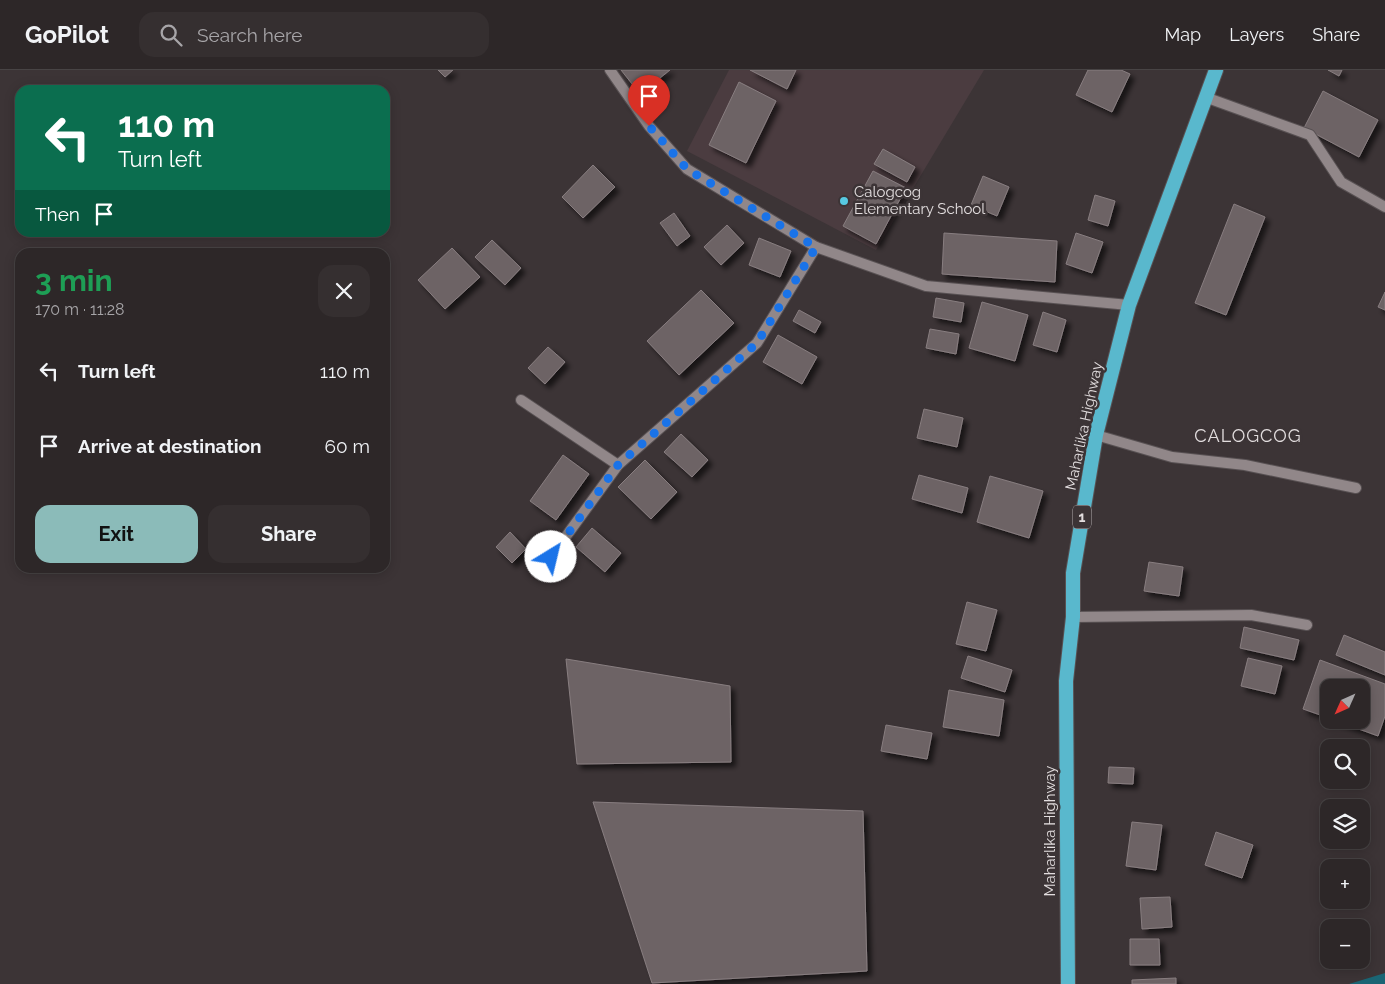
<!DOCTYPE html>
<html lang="en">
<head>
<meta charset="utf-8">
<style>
	:root { --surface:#2d2728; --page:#352f30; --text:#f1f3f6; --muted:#a7a5a8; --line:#484445; --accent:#8bbbb9 }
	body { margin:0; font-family:Raleway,sans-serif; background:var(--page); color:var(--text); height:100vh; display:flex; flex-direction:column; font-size:19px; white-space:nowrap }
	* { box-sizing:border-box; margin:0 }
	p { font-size:16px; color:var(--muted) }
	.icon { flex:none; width:28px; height:28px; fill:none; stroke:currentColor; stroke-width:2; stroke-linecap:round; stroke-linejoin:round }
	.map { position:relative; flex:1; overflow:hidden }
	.side { position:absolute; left:15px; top:178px; width:375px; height:325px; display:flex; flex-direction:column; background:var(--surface); border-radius:15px; box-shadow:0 2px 12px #0003,0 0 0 1px var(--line) }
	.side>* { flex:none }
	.banner { position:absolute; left:15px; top:15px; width:375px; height:152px; border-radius:15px; box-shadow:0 2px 12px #0003,0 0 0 1px var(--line); background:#0b6e4f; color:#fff; overflow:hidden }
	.needle { width:32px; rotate:225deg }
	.controls { position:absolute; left:1320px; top:609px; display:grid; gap:10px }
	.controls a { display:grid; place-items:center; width:50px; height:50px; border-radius:10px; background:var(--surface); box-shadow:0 2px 12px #0003,0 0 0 1px var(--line); font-size:25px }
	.pin { position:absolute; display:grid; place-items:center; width:42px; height:42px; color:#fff; margin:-51px -21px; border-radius:50% 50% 50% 0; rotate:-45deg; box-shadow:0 0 5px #0007 }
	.pin .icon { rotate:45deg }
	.me { position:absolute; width:55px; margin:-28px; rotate:36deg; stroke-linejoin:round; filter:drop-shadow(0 0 4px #0008) }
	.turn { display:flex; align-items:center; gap:18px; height:105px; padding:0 20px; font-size:22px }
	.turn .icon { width:65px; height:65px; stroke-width:2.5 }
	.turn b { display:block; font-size:35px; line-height:42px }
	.then { display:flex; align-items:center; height:48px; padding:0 20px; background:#0003; gap:10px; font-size:19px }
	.round { display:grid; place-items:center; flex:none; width:52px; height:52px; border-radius:15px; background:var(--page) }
	.summary { display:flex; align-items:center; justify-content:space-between; height:85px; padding:0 20px }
	h1 { font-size:30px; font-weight:700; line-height:38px; color:#1e9e55 }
	.action { display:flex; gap:10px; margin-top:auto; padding:10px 20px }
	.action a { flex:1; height:58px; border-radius:15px; background:var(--accent); color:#111; font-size:20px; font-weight:700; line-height:58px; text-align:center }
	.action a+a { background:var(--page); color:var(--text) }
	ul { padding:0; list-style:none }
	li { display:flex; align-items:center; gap:15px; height:75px; padding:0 20px }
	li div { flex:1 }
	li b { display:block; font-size:19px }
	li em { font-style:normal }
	header { display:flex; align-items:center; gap:30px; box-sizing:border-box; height:70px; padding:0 25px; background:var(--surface); border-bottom:1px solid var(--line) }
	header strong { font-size:24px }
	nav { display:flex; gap:28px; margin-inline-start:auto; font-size:18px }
	.search { width:350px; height:45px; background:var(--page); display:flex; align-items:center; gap:12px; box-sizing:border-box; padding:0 18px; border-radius:15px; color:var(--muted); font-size:19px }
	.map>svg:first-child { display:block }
</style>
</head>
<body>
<header>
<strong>GoPilot</strong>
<div class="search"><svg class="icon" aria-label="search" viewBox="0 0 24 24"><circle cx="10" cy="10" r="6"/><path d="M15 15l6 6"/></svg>Search here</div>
<nav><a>Map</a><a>Layers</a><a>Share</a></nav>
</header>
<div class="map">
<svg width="1385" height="914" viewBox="0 0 1385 914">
	<defs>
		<filter id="shadow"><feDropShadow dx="4.5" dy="4.5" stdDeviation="2.5" flood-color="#0009"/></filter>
	</defs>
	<rect width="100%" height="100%" fill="#3c3436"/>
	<polygon fill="#4b3c40" points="729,0 984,0 876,180 687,81"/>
	<polygon fill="#1a6574" points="1385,903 1385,914 1349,914"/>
	<g fill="#6d6365" stroke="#887e80" filter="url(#shadow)">
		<polygon points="438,0 453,0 445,7"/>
		<polygon points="621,0 670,0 640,24"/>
		<polygon points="750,0 796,0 787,19"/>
		<polygon points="1088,0 1121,0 1130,4 1112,42 1076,25"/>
		<polygon points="1328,0 1342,0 1339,6"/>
		<polygon points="739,12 776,31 746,93 709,75"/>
		<polygon points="1323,21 1378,50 1359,87 1304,58"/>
		<polygon points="883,79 915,97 907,112 874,94"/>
		<polygon points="593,95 615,117 583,148 562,127"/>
		<polygon points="873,101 906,118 876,174 843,156"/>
		<polygon points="983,106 1009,117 997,146 971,135"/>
		<polygon points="1095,125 1115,131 1108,156 1088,150"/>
		<polygon points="1234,134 1265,147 1226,245 1195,233"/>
		<polygon points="674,143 690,166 677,176 660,153"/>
		<polygon points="727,155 744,173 721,195 704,177"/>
		<polygon points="944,163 1057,171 1055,212 942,204"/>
		<polygon points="1076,163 1103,172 1092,203 1066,194"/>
		<polygon points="759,168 791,181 780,207 749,195"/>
		<polygon points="492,170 521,198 505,215 475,187"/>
		<polygon points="452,178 480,207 445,239 418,210"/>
		<polygon points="701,220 734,253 679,305 647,271"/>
		<polygon points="1385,222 1385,240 1378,237"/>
		<polygon points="936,228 964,233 961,252 933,247"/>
		<polygon points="982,232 1028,245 1015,291 969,278"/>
		<polygon points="799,240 821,252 815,263 793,251"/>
		<polygon points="1043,242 1066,250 1057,282 1033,275"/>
		<polygon points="930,259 959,264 956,284 926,278"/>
		<polygon points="778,265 817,287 802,314 763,292"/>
		<polygon points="548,277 565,292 545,314 528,298"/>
		<polygon points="924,339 963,348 957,377 917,368"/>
		<polygon points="681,364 708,390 692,407 664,382"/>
		<polygon points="563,385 589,404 556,450 530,431"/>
		<polygon points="645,390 677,422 651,449 618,417"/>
		<polygon points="919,405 968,418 962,443 912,429"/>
		<polygon points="990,406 1043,421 1029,468 977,452"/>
		<polygon points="592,458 621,483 605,502 576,477"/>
		<polygon points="510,462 526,479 512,493 496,477"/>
		<polygon points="1149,492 1183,497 1179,526 1144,521"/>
		<polygon points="967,532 997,540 986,581 956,574"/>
		<polygon points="1244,557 1299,570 1294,590 1240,578"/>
		<polygon points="1344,565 1385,582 1385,605 1336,585"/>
		<polygon points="968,586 1012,600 1005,622 961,608"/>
		<polygon points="1248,588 1282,596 1275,624 1241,616"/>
		<polygon points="566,589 730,616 731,692 577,694"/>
		<polygon points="1320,590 1385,614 1385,646 1378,666 1334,650 1361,650 1361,618 1329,618 1329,648 1303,639"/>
		<polygon points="949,620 1004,630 999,666 943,657"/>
		<polygon points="886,655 932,663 927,689 881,681"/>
		<polygon points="1109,697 1134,698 1133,714 1108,713"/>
		<polygon points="593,732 863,741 867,901 652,913"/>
		<polygon points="1132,752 1162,755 1156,800 1126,796"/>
		<polygon points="1216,762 1253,775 1242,808 1205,795"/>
		<polygon points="1170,827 1172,857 1142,859 1140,828"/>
		<polygon points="1130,869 1159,869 1160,895 1130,895"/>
		<polygon points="1176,908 1176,914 1132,914 1132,910"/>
	</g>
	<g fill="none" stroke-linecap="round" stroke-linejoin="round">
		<defs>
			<polyline id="service" points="1096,365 1172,387 1245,395 1356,418"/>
			<g id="minor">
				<polyline points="610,0 649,56 687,99 816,177 926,216 1129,235"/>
				<polyline points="1205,27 1310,65 1341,112 1385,137"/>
				<polyline points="521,330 618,395"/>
				<polyline points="551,487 618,395 757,273 816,177"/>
				<polyline points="1073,547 1251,545 1307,555"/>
			</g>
			<polyline id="trunk" points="1068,914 1066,611 1073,547 1073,503 1096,365 1129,235 1216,0"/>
		</defs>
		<use href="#service" stroke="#585153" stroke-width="12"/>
		<use href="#minor" stroke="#585153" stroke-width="12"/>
		<use href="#trunk" stroke="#585153" stroke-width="16"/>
		<use href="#service" stroke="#918789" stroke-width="10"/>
		<use href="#minor" stroke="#918789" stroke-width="10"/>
		<use href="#trunk" stroke="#59b8cd" stroke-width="14"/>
	</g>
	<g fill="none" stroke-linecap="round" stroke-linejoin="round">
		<polyline stroke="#1a73e8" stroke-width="9" stroke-dasharray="0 16.2" points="551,487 618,395 757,273 816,177 687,99 649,56"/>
	</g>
	<circle fill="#57c9e2" stroke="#3c3436" stroke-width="2" cx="844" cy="131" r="5"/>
	<g text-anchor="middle" stroke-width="5" stroke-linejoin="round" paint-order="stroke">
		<rect fill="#3c3436" stroke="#b0aaac" stroke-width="1" x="1073" y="435.5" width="18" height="23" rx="4"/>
		<g font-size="14" font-weight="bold" fill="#e2ddde">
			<text x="1082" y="452">1</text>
		</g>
		<g font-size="15" fill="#e2ddde" stroke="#3c3436" text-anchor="start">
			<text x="854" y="127">Calogcog<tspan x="854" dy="17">Elementary School</tspan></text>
		</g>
		<g font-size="15" fill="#e2ddde" stroke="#3c3436">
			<text transform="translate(1084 356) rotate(-78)" y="5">Maharlika Highway</text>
			<text transform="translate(1050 761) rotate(-90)" y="5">Maharlika Highway</text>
		</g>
		<g font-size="18" letter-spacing="1" fill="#e2ddde" stroke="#3c3436">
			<text x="1248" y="372">CALOGCOG</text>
		</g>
	</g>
</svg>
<div class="controls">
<a><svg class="needle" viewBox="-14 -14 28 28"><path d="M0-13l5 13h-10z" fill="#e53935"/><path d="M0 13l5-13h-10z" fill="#a7a5a8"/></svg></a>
<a><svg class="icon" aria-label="search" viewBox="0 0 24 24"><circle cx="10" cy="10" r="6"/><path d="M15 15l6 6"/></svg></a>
<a><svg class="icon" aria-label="layers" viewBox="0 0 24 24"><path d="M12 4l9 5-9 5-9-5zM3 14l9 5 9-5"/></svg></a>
<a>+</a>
<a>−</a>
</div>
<div class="pin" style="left:649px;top:56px;background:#d93025"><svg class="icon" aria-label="arrive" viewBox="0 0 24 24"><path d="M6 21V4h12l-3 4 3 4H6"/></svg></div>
<svg class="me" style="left:551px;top:487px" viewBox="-20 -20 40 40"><circle r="19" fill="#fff"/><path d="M0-13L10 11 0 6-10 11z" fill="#1a73e8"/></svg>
<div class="banner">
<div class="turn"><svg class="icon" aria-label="left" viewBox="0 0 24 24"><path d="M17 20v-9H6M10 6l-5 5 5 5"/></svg><div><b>110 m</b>Turn left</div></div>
<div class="then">Then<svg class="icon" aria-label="arrive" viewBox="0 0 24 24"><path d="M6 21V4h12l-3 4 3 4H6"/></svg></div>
</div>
<section class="side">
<div class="summary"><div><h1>3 min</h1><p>170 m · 11:28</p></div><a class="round"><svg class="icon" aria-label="close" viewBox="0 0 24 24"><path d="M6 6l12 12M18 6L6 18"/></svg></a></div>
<ul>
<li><svg class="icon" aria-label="left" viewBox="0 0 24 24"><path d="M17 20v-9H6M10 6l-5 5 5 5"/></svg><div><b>Turn left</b></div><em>110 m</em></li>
<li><svg class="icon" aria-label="arrive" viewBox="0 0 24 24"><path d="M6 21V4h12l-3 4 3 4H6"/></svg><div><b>Arrive at destination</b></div><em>60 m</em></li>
</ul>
<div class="action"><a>Exit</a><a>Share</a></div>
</section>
</div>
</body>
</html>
